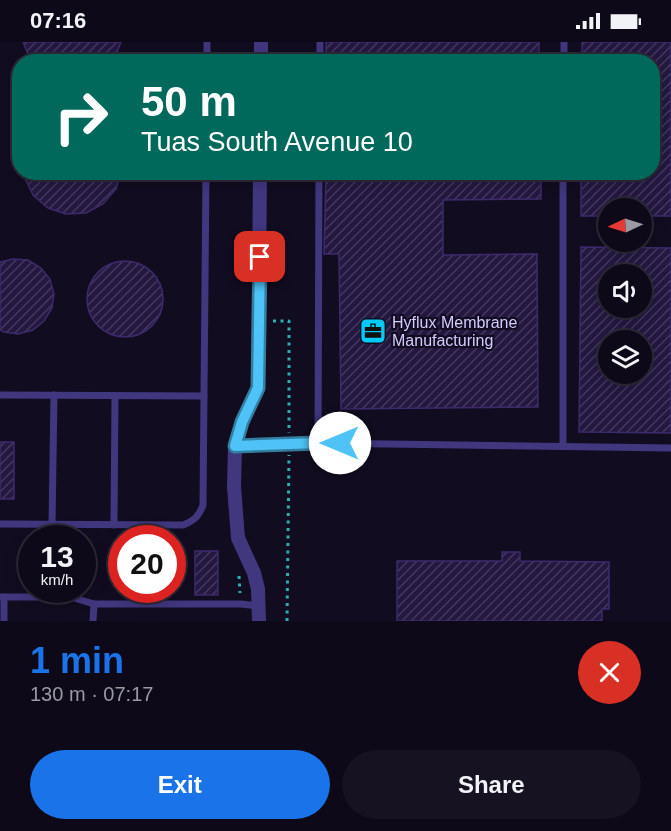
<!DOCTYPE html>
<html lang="en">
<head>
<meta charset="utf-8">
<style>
	:root { --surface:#0d0918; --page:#161221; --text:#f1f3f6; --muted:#9a9aa2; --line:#2d2a37; --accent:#1a73e8 }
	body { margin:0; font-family:Helvetica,sans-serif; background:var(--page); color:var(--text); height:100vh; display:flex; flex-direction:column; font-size:22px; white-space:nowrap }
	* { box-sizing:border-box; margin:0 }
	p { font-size:20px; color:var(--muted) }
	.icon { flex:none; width:33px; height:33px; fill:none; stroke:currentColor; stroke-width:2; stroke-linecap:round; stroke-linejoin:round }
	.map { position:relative; height:579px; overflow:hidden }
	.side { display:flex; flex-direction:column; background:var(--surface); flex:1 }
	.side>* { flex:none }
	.banner { position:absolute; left:12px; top:12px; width:648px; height:126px; border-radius:24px; box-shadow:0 3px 15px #0003,0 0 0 2px var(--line); background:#00695c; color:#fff; overflow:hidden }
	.needle { width:39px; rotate:266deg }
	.controls { position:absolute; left:598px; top:156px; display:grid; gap:12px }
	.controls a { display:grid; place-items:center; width:54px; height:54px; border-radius:50%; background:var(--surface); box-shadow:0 3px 15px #0003,0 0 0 2px var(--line); font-size:30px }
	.speed { position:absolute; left:18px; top:483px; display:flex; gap:12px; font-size:30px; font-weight:700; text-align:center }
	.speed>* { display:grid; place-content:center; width:78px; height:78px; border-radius:50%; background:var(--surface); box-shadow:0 3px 15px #0003,0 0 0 2px var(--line); line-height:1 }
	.speed small { font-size:15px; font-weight:400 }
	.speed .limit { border:9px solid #d22; background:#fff; color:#111 }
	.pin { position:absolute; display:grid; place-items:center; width:51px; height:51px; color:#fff; margin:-26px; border-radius:12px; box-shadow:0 3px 9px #0006 }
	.me { position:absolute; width:66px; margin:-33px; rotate:270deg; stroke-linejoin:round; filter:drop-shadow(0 0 4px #0008) }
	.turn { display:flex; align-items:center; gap:21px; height:126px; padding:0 30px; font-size:27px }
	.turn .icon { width:78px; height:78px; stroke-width:2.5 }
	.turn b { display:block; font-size:42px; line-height:51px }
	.round { display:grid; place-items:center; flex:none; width:63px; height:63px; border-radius:32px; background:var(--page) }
	.head { display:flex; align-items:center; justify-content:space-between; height:102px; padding:0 30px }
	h1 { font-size:36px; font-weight:800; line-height:45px; color:var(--accent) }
	.primary-button { display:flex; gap:12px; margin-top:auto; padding:12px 30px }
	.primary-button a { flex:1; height:69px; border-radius:36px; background:var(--accent); color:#fff; font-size:24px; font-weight:800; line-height:69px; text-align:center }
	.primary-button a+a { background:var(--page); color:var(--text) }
	.status { display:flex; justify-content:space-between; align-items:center; height:42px; padding:0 30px; background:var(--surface); direction:ltr }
	.status svg { height:16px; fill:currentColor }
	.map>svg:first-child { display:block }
</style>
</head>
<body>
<div class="status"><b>07:16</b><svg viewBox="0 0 49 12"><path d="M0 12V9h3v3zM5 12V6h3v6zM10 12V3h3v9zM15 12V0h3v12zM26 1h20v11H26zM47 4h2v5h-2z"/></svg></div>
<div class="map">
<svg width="671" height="579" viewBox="0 0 671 579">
	<defs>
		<pattern id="building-hatch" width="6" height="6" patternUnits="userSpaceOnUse" patternTransform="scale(1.5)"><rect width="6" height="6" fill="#241841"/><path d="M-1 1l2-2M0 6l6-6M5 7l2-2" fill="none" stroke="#43385e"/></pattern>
	</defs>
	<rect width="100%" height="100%" fill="#110c20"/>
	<g fill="url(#building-hatch)" stroke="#3d2a6d" stroke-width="1.5" fill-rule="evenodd">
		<polygon points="23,0 121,0 113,20 31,20"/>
		<rect x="326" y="0" width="213" height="20"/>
		<polygon points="582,0 671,0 671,174 642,174 642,166 609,166 609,174 581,174 581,130 652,130 652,20 582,20"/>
		<polygon points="22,130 121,130 116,147 103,162 86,171 66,172 48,166 33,153"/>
		<polygon points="326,130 541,130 541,157 443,158 443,213 537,212 538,365 341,367 339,212 324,212"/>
		<path d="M581,205L671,206V391L579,390ZM609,232H642V266H609ZM609,298H642V332H609Z"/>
		<polygon points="13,217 28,218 41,226 50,237 54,252 52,266 44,279 33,288 18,292 4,290 0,288 0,220"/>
		<circle cx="125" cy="257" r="38"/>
		<rect x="0" y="400" width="14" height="57"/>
		<rect x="195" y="509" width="23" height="44"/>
		<polygon points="502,510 520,510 520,519 609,520 609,567 602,567 602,579 397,579 397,519 502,519"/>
	</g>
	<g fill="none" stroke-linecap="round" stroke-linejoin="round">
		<g stroke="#2dafb1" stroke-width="3" stroke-dasharray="3 4.5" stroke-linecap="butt">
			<polyline points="273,279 289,279 289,391"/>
			<polyline points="239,534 240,551"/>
			<polyline points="287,579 289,413"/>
		</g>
		<g stroke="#40377f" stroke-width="7">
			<polyline points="207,20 207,0"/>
			<polyline points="320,20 320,0"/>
			<polyline points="564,20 564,0"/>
			<polyline points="0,353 204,354"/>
			<polyline points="318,401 319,130"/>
			<polyline points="236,404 318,401 671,406"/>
			<polyline points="563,404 563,130"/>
			<path d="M0,482L183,483C194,479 199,474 203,463L206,130"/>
			<polyline points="52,483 54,353"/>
			<polyline points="114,483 115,354"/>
			<polyline points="0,555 71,555 94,562 241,562 259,564"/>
			<polyline points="4,579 4,555"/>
			<polyline points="93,579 94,562"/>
		</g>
		<g stroke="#40377f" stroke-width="14">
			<polyline points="261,20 261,0"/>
			<polyline points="259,579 258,547 254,531 238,496 234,445 235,404 242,380 258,346 260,130"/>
		</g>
	</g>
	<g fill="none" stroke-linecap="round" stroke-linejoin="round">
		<defs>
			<polyline id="route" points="260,215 258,346 242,380 235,404 318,401 340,401"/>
		</defs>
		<use href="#route" stroke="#337fa1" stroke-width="15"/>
		<use href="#route" stroke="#4fc3f7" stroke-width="10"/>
	</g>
	<defs>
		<symbol id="office-square" viewBox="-11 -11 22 22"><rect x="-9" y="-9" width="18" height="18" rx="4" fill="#00caf6" stroke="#110c20"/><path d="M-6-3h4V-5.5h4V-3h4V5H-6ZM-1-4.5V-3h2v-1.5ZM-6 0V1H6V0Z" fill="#111"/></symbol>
	</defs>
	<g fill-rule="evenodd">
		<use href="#office-square" x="358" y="274" width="30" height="30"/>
	</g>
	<g text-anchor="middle" stroke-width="4.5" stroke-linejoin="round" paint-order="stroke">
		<g font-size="16" fill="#d5cbff" stroke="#110c20" text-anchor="start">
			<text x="392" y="286">Hyflux Membrane<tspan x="392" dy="18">Manufacturing</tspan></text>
		</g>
	</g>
</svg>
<div class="controls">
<a><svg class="needle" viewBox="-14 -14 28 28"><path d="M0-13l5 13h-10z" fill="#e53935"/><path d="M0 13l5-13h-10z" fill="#9a9aa2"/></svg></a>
<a><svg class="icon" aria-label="sound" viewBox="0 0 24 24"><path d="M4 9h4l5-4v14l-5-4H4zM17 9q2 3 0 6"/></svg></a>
<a><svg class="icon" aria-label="layers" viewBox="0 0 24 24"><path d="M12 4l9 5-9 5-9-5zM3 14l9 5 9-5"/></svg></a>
</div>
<div class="speed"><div>13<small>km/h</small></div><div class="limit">20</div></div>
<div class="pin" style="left:260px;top:215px;background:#d93025"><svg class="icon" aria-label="arrive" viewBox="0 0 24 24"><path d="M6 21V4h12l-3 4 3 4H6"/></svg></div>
<svg class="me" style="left:340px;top:401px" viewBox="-20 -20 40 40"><circle r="19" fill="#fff"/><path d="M0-13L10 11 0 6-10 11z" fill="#4fc3f7"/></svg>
<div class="banner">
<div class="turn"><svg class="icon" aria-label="right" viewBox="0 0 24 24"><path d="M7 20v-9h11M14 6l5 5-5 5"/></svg><div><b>50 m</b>Tuas South Avenue 10</div></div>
</div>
</div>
<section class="side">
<div class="head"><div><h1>1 min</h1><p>130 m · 07:17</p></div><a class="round" style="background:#d93025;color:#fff"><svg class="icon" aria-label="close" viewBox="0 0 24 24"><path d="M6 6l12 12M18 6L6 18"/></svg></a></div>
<div class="primary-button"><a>Exit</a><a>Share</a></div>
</section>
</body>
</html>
